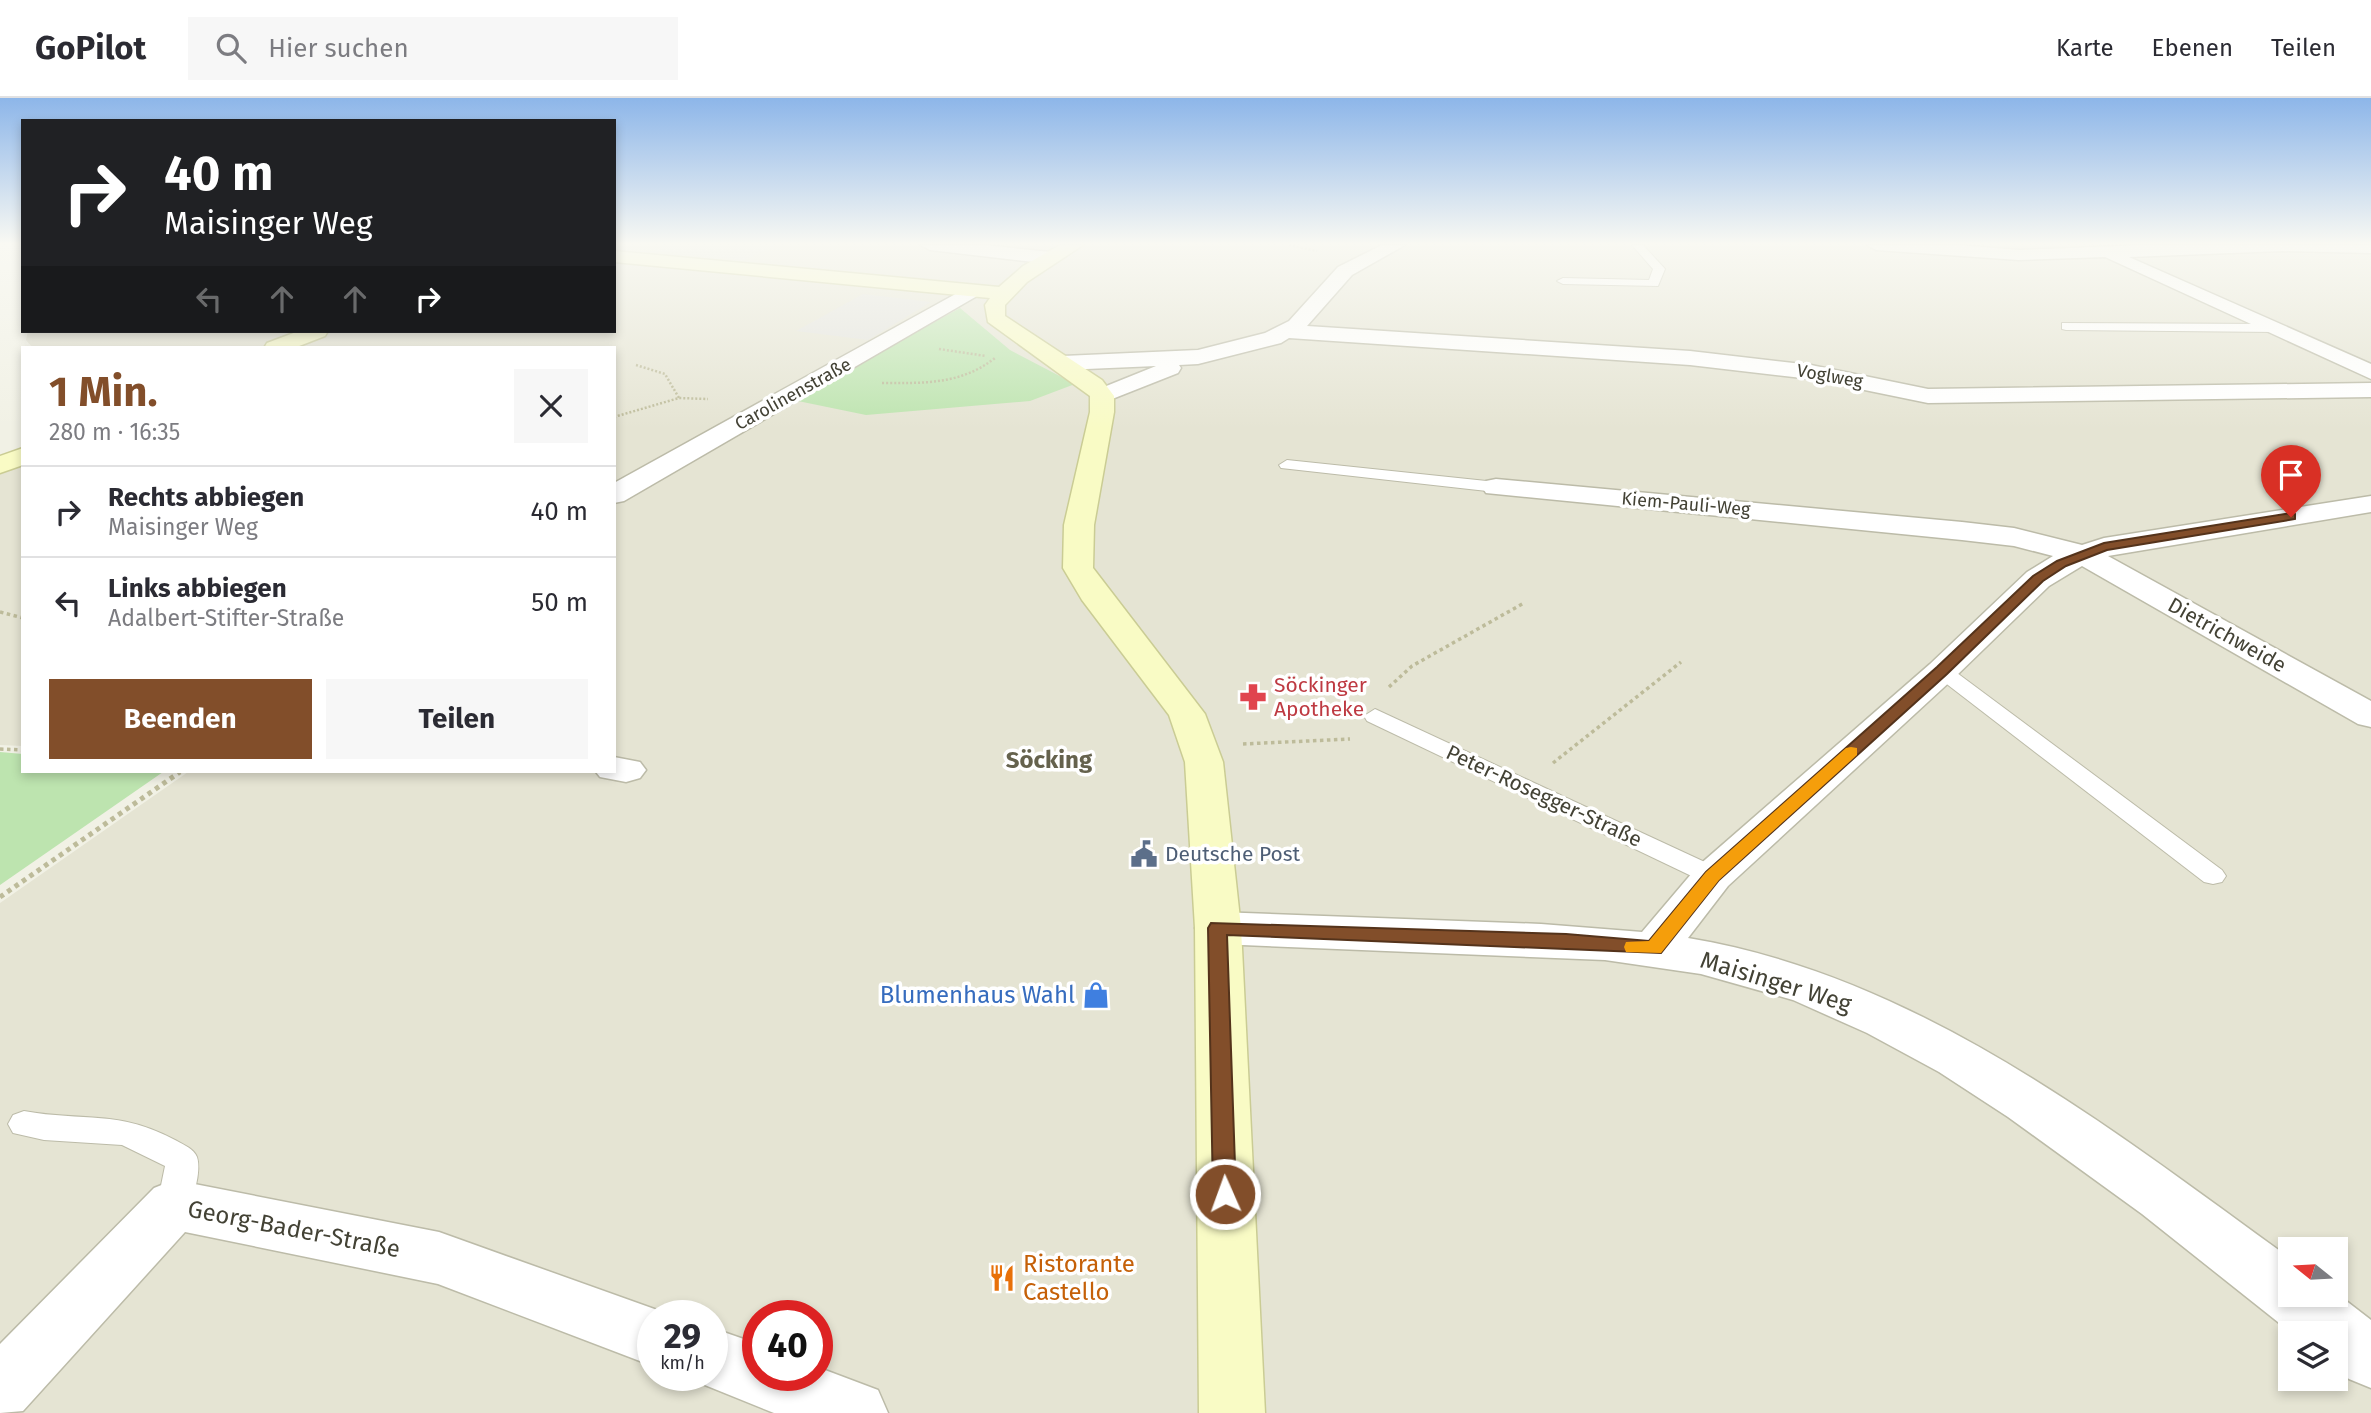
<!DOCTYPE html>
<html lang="de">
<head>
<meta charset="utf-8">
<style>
	:root { --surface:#fff; --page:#f7f7f7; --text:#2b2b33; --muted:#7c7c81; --line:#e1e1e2; --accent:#824e2a }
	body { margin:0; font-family:"Fira Sans",sans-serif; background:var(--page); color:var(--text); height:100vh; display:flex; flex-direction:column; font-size:26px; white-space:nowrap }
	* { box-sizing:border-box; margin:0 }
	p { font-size:23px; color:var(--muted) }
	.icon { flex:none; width:38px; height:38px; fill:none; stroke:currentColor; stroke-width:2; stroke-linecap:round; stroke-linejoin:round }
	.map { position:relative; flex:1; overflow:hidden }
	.details { position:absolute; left:21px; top:248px; width:595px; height:427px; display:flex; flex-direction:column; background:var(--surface); border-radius:0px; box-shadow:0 4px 10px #0003 }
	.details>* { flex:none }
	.top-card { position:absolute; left:21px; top:21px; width:595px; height:214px; border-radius:0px; box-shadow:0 4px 10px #0003; background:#202124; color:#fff; overflow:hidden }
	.needle { width:46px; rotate:288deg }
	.controls { position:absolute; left:2278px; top:1139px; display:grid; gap:14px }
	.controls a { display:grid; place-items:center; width:70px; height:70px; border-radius:0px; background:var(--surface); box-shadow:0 4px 10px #0003; font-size:35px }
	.speed { position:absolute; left:637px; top:1202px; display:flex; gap:14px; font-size:35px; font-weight:700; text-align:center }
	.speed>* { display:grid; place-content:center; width:91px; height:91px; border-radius:50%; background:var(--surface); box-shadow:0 4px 10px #0003; line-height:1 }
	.speed small { font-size:18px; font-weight:400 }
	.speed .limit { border:10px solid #d22; background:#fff; color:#111 }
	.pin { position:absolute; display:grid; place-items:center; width:60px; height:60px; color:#fff; margin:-72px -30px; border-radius:50% 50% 50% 0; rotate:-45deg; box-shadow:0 0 7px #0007 }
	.pin .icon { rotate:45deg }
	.me { position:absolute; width:77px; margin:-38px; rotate:358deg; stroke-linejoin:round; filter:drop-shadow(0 0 5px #0008) }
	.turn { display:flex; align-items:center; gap:24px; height:147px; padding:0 28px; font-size:32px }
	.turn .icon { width:91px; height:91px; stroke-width:2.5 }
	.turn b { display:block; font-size:49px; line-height:60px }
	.lanes { display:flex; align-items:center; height:66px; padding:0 28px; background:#0003; justify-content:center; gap:35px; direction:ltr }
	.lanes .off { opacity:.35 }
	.round { display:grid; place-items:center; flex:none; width:74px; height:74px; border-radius:0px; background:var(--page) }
	.head { display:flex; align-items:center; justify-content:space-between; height:119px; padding:0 28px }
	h1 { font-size:42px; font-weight:700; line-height:52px; color:var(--accent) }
	.cta { display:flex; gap:14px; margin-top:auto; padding:14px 28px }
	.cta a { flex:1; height:80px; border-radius:0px; background:var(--accent); color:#fff; font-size:28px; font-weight:700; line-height:80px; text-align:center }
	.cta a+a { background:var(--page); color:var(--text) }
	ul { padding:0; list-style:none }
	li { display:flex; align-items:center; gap:21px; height:91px; padding:0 28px; border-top:2px solid var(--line) }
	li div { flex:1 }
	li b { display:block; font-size:26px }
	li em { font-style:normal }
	header { display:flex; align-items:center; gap:42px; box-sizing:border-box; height:98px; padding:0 35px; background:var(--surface); border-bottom:2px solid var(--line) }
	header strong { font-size:33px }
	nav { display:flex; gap:38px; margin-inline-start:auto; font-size:24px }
	.search { width:490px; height:63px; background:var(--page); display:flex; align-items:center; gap:18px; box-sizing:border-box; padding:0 24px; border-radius:0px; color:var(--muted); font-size:26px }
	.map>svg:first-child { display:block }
</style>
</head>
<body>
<header>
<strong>GoPilot</strong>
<div class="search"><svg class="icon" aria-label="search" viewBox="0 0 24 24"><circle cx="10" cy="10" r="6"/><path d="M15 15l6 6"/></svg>Hier suchen</div>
<nav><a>Karte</a><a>Ebenen</a><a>Teilen</a></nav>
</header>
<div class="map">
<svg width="2371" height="1315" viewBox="0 0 2371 1315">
	<rect width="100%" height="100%" fill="#f1f1e5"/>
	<g fill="#e5e4d3" fill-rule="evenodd">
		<path d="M614,147H2371V1315H0V805L188,674H614V250H33L26,242L28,233H614ZM2291,1152H2336V1197H2291ZM653,1218H712V1278H653ZM758,1218H817V1278H758ZM2291,1236H2336V1281H2291Z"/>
		<polygon points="23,362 23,648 0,647 0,372"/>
	</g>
	<g fill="#bde4af">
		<polygon points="960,210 1010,252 1075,286 1030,303 866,317 793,302"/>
		<polygon points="0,654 23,656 23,674 163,674 0,787"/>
	</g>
	<g fill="#e2e2dd">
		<polygon points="667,147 765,147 776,148 744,162 654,153"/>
		<polygon points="863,196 931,204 868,242 796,233"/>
	</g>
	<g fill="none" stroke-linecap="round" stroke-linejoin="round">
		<defs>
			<g id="lane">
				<polygon points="1632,147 1643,147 1665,171 1658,188 1563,186 1557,183 1563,180 1649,182 1653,171"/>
				<polygon points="2062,225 2276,226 2282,230 2276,234 2066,232 2062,231"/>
				<polygon points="1287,362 1496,384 1504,389 1496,394 1281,370 1279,367"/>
				<polygon points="1942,567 1949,569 2222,772 2226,778 2222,784 2213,786 2204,784 1935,577 1932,573 1935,569"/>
				<polygon points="1375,611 1722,772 1726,778 1722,784 1713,786 1704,784 1367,623 1364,618"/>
				<path d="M24,1013C84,1024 118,1011 177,1043C184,1047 194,1051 197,1059C202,1074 192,1104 186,1117L174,1121L162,1117L157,1107L165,1068L122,1047L44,1042L13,1035L8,1026L13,1017Z"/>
			</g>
			<g id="street">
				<polygon points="921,147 983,147 1051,154 1060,160 1051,166 930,152"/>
				<polygon points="1382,147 1405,147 1352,177 1307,228 1690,253 1811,267 1928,291 2371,285 2371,299 1928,305 1811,281 1690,267 1289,240 1281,245 1198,266 1179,267 1181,270 1178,275 1102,305 1094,303 1090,298 1094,293 1156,268 1063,272 1052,265 1063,258 1198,252 1265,235 1289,223 1338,169"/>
				<polygon points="1867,147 1958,147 2019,152 2144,147 2371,147 2371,155 2282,153 2129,159 2371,266 2371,281 2105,159 2019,162 1876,152"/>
				<polygon points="970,188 977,190 980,194 977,198 624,403 614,405 614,385"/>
				<path d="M1496,381L1962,424L2014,430L2082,447L2104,440L2371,398V414L2108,458L2371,603V629L2358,626L2082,468L2049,488L1954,580L1728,788L1688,840C1918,878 2107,1028 2291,1161V1197L2336,1195L2371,1222V1290L2349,1281L2336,1271V1236H2293L2142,1116L2008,1019L1939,974L1867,935L1793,902L1701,876L1605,862L1218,846L1202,841L1195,830L1202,819L1218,814L1541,826L1642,834L1698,768L1930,566L2027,474L2053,458L2014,448L1962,442L1486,395L1482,389L1486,383Z"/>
				<polygon points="614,659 640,664 646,672 640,680 626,684 600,679 596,674 614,674"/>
				<polygon points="174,1082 439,1134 674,1218 653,1218 653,1268 438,1186 185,1134 23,1313 0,1315 0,1246 154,1090"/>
				<polygon points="712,1230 758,1246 758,1278 817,1278 817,1269 878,1292 888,1315 774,1315 690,1281 688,1278 712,1278"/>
			</g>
			<g id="secondary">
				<polygon points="1060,147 1083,147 1027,184 1005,207 1005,218 1102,282 1114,298 1114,314 1094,427 1093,470 1205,616 1223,664 1241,830 1265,1315 1199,1315 1195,830 1185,664 1169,617 1082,502 1063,470 1064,427 1090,314 1090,298 988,224 985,207 990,200 614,164 614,153 999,189 1023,168"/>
				<polygon points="299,233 328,233 325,238 294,250 264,250 267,245"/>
				<polygon points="23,350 23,367 0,375 0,358"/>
			</g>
		</defs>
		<use href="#lane" stroke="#bcbba8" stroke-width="2"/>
		<use href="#street" stroke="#bcbba8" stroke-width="3"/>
		<use href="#secondary" stroke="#cacc94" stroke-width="3"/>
		<g stroke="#bdbb9a" stroke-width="2.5" stroke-dasharray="2 2" stroke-linecap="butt">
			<polyline points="1289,147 1317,153"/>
			<polyline points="939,251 986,258"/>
			<polyline points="636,267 665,276 679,300"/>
			<path d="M882,285C924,285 960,287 995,260"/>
			<polyline points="614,319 679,300 708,301"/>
		</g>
		<g stroke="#bdbb9a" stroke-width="3.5" stroke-dasharray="3.5 3.5" stroke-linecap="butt">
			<polyline points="0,514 23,520"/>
			<polyline points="1389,589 1412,568 1524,505"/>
			<polyline points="1243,646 1350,641"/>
			<polyline points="0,651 23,652"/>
			<polyline points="1553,665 1681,564"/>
		</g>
		<polyline stroke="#bdbb9a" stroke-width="5" stroke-dasharray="4.5 4.5" stroke-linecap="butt" points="0,799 180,674"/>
		<use href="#lane" fill="#fff" fill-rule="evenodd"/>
		<use href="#street" fill="#fff" fill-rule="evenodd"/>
		<use href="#secondary" fill="#f9fbc5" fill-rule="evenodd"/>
	</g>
	<linearGradient id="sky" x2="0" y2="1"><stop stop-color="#8db6e9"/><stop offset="0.44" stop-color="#f9f9f3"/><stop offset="1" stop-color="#f9f9f3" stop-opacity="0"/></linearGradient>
	<rect width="2371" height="331" fill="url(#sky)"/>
	<polygon fill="#824e2a" stroke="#54331b" stroke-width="2" points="2291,415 2295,416 2295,421 2107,452 2066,468 2043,483 1947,576 1719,782 1661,855 1227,837 1236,1096 1233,1103 1225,1106 1217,1103 1213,1096 1208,830 1211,825 1566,836 1649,843 1706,774 1937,569 2033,478 2057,463 2104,445"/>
	<polygon fill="#f59e0b" points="1851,649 1857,650 1857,657 1719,782 1661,855 1626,854 1624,849 1626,844 1649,843 1706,774 1846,650"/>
	<defs>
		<symbol id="pharmacy-bare" viewBox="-9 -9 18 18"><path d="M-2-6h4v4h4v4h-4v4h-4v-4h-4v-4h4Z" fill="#e0444e" stroke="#fff" stroke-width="2.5" paint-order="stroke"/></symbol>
		<symbol id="civic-bare" viewBox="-9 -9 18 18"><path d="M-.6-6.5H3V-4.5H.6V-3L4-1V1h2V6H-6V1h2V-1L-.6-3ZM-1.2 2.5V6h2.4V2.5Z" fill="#5c6f8a" stroke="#fff" stroke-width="2.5" paint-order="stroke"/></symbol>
		<symbol id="shop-bare" viewBox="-9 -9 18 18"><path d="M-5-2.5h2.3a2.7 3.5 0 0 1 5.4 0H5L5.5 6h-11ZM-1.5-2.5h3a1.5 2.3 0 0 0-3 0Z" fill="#3f7fe0" stroke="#fff" stroke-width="2.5" paint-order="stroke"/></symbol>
		<symbol id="restaurant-bare" viewBox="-9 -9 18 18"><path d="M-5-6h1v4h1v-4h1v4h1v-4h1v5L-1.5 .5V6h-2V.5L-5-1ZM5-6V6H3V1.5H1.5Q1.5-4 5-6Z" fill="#e8710a" stroke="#fff" stroke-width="2.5" paint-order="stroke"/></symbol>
	</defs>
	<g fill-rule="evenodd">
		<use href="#pharmacy-bare" x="1234" y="580" width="38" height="38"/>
		<use href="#civic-bare" x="1125" y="737" width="38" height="38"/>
		<use href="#shop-bare" x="1077" y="878" width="38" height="38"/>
		<use href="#restaurant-bare" x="983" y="1161" width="38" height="38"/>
	</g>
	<g text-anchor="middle" stroke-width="7" stroke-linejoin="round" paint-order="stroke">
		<g font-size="18" fill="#434235" stroke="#fff">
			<text transform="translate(1830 278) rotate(10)" y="6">Voglweg</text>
			<text transform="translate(793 296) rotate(-29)" y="6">Carolinenstraße</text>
			<text transform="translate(1686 406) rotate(5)" y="6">Kiem-Pauli-Weg</text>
		</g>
		<g font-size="21" fill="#434235" stroke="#fff">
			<text transform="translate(2227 537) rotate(29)" y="7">Dietrichweide</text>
			<text transform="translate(1544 698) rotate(25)" y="7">Peter-Rosegger-Straße</text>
		</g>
		<g font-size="21" fill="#be3a42" stroke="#fff" text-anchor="start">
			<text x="1274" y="594">Söckinger<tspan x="1274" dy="24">Apotheke</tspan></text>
		</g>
		<g font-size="21" fill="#4e5e75" stroke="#fff" text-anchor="start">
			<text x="1165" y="763">Deutsche Post</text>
		</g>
		<g font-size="24" font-weight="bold" fill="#65624d" stroke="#fff">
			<text x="1049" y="670">Söcking</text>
		</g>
		<g font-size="24" fill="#434235" stroke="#fff">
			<text transform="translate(1776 884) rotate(17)" y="8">Maisinger Weg</text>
			<text transform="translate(294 1131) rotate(11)" y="8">Georg-Bader-Straße</text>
		</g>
		<g font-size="24" fill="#366cbe" stroke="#fff" text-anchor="end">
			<text x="1075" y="905">Blumenhaus Wahl</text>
		</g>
		<g font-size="24" fill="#c56008" stroke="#fff" text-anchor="start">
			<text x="1023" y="1174">Ristorante<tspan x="1023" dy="28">Castello</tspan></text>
		</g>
	</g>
</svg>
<div class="controls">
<a><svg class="needle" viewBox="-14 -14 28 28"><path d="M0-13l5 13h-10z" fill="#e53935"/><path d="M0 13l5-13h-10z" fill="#7c7c81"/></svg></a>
<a><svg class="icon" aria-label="layers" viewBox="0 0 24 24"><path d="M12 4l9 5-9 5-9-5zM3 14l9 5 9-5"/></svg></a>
</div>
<div class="speed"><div>29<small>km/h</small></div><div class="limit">40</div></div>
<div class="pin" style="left:2291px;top:419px;background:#d93025"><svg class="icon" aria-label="arrive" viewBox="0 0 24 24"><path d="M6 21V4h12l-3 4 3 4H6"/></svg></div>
<svg class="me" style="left:1225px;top:1096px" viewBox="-20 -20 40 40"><circle r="17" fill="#824e2a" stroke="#fff" stroke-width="3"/><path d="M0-11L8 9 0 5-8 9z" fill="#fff"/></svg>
<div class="top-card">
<div class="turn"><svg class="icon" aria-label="right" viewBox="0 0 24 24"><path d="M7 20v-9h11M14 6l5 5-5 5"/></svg><div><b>40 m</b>Maisinger Weg</div></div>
<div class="lanes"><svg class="icon off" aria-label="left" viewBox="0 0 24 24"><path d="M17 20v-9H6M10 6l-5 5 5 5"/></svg><svg class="icon off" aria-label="ahead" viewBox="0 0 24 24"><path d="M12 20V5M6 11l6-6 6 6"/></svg><svg class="icon off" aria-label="ahead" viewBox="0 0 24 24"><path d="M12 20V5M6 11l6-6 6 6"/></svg><svg class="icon" aria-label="right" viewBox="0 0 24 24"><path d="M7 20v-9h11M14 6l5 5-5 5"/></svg></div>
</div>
<section class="details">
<div class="head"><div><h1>1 Min.</h1><p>280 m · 16:35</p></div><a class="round"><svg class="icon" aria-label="close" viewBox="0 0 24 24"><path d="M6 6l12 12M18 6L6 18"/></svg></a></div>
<ul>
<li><svg class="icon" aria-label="right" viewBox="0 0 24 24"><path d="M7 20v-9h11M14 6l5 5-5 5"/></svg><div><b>Rechts abbiegen</b><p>Maisinger Weg</p></div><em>40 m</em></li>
<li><svg class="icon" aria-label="left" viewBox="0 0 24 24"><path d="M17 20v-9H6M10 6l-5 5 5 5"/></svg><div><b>Links abbiegen</b><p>Adalbert-Stifter-Straße</p></div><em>50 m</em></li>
</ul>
<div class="cta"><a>Beenden</a><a>Teilen</a></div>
</section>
</div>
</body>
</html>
